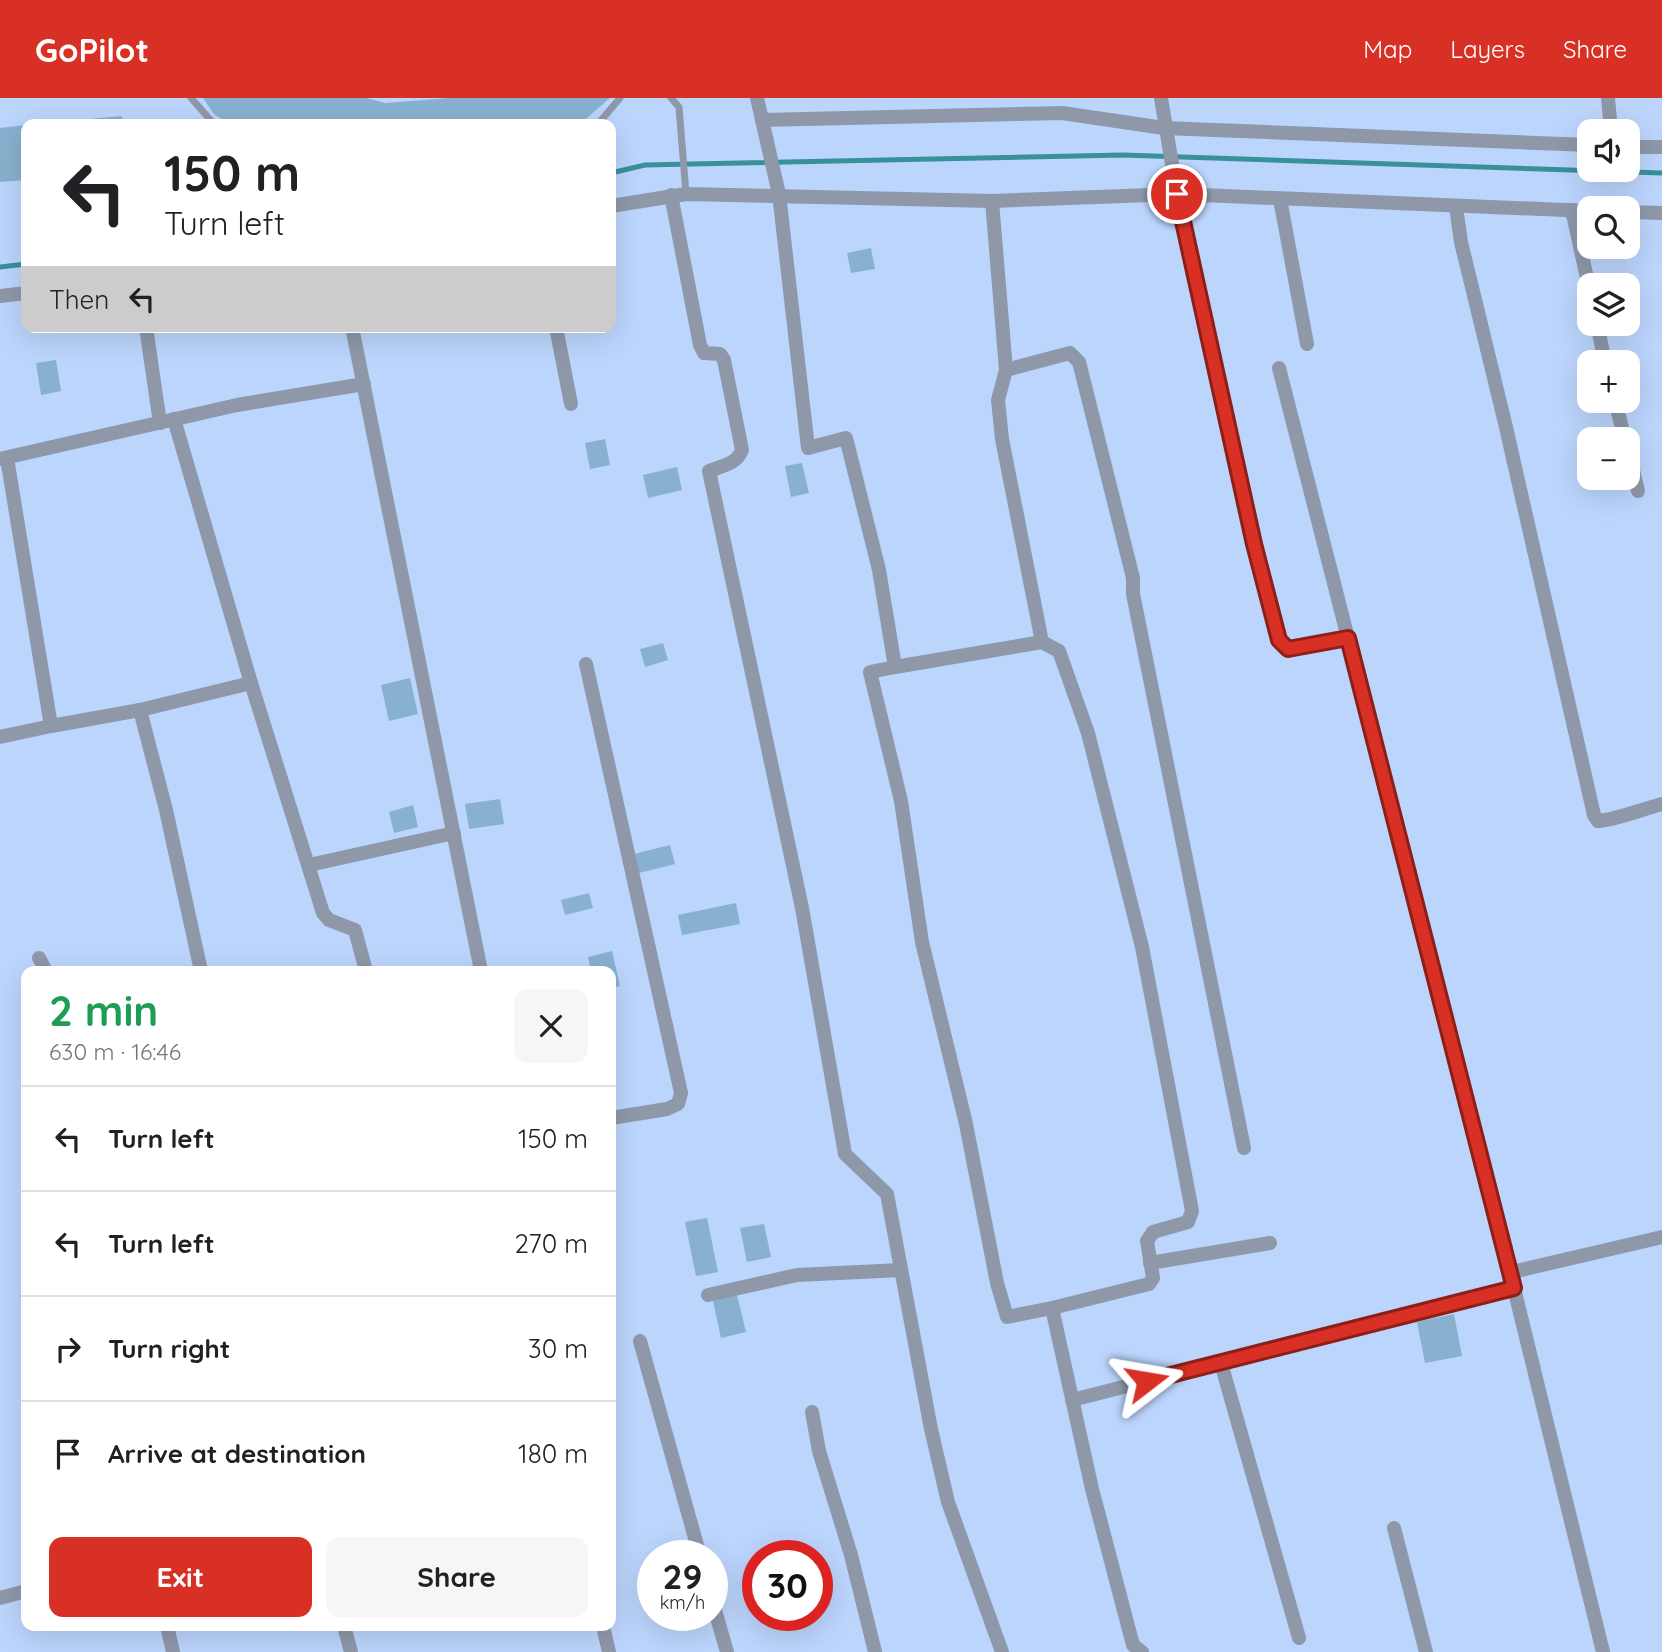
<!DOCTYPE html>
<html lang="en">
<head>
<meta charset="utf-8">
<style>
	:root { --surface:#fff; --page:#f6f6f6; --text:#202124; --muted:#757577; --line:#e0e0e0; --accent:#d93025 }
	body { margin:0; font-family:Quicksand,sans-serif; background:var(--page); color:var(--text); height:100vh; display:flex; flex-direction:column; font-size:26px; white-space:nowrap }
	* { box-sizing:border-box; margin:0 }
	p { font-size:23px; color:var(--muted) }
	.icon { flex:none; width:38px; height:38px; fill:none; stroke:currentColor; stroke-width:2; stroke-linecap:round; stroke-linejoin:round }
	.map { position:relative; flex:1; overflow:hidden }
	.sheet { position:absolute; left:21px; top:868px; width:595px; height:665px; display:flex; flex-direction:column; background:var(--surface); border-radius:14px; box-shadow:0 7px 28px #0002 }
	.sheet>* { flex:none }
	.hud { position:absolute; left:21px; top:21px; width:595px; height:214px; border-radius:14px; box-shadow:0 7px 28px #0002; background:#fff; color:var(--text); overflow:hidden }
	.tools { position:absolute; left:1577px; top:21px; display:grid; gap:14px }
	.tools a { display:grid; place-items:center; width:63px; height:63px; border-radius:14px; background:var(--surface); box-shadow:0 7px 28px #0002; font-size:35px }
	.speed { position:absolute; left:637px; top:1442px; display:flex; gap:14px; font-size:35px; font-weight:700; text-align:center }
	.speed>* { display:grid; place-content:center; width:91px; height:91px; border-radius:50%; background:var(--surface); box-shadow:0 7px 28px #0002; line-height:1 }
	.speed small { font-size:18px; font-weight:400 }
	.speed .limit { border:10px solid #d22; background:#fff; color:#111 }
	.pin { position:absolute; display:grid; place-items:center; width:60px; height:60px; color:#fff; margin:-30px; border:4px solid #fff; border-radius:50%; box-shadow:0 2px 7px #0007 }
	.me { position:absolute; width:77px; margin:-38px; rotate:76deg; stroke-linejoin:round; filter:drop-shadow(0 0 5px #0008) }
	.turn { display:flex; align-items:center; gap:24px; height:147px; padding:0 28px; font-size:32px }
	.turn .icon { width:91px; height:91px; stroke-width:2.5 }
	.turn b { display:block; font-size:49px; line-height:60px }
	.then { display:flex; align-items:center; height:66px; padding:0 28px; background:#0003; gap:14px; font-size:26px }
	.round { display:grid; place-items:center; flex:none; width:74px; height:74px; border-radius:14px; background:var(--page) }
	.overview { display:flex; align-items:center; justify-content:space-between; height:119px; padding:0 28px }
	h1 { font-size:42px; font-weight:800; line-height:52px; color:#1e9e55 }
	.action { display:flex; gap:14px; margin-top:auto; padding:14px 28px }
	.action a { flex:1; height:80px; border-radius:14px; background:var(--accent); color:#fff; font-size:28px; font-weight:800; line-height:80px; text-align:center }
	.action a+a { background:var(--page); color:var(--text) }
	ul { padding:0; list-style:none }
	li { display:flex; align-items:center; gap:21px; height:105px; padding:0 28px; border-top:2px solid var(--line) }
	li div { flex:1 }
	li b { display:block; font-size:26px }
	li em { font-style:normal }
	header { display:flex; align-items:center; gap:42px; box-sizing:border-box; height:98px; padding:0 35px; background:var(--accent); color:#fff }
	header strong { font-size:33px }
	nav { display:flex; gap:38px; margin-inline-start:auto; font-size:24px }
	.map>svg:first-child { display:block }
</style>
</head>
<body>
<header>
<strong>GoPilot</strong>
<nav><a>Map</a><a>Layers</a><a>Share</a></nav>
</header>
<div class="map">
<svg width="1662" height="1554" viewBox="0 0 1662 1554">
	<rect width="100%" height="100%" fill="#bcd5fd"/>
	<g fill="none" stroke-linecap="round" stroke-linejoin="round">
		<g stroke="#389199" stroke-width="5">
			<polyline points="611,75 645,67 1123,57 1662,75"/>
			<polyline points="0,169 26,166"/>
		</g>
	</g>
	<g fill="#87b1ce">
		<polygon points="203,0 367,0 385,5 449,0 610,0 580,26 229,26 214,16"/>
		<polygon points="122,18 123,26 58,26 58,24"/>
		<polygon points="26,27 26,82 0,84 0,30"/>
		<polygon points="871,150 875,171 851,175 847,155"/>
		<polygon points="56,262 61,293 41,297 36,265"/>
		<polygon points="605,341 610,367 590,371 585,345"/>
		<polygon points="802,365 809,395 791,399 785,368"/>
		<polygon points="677,369 682,392 648,400 643,377"/>
		<polygon points="663,545 668,562 645,569 640,551"/>
		<polygon points="410,580 418,616 389,623 381,587"/>
		<polygon points="500,701 504,726 469,731 465,706"/>
		<polygon points="413,707 418,729 394,735 389,714"/>
		<polygon points="670,747 675,766 639,775 634,756"/>
		<polygon points="589,795 593,810 565,817 561,802"/>
		<polygon points="736,805 740,826 682,837 678,817"/>
		<polygon points="612,853 620,888 611,890 611,873 591,873 588,859"/>
		<polygon points="707,1120 718,1174 696,1178 685,1124"/>
		<polygon points="764,1126 771,1159 747,1164 740,1130"/>
		<polygon points="737,1197 746,1234 721,1240 713,1203"/>
		<polygon points="1454,1216 1462,1258 1425,1265 1417,1224"/>
	</g>
	<g fill="none" stroke-linecap="round" stroke-linejoin="round">
		<g stroke="#8e98a9" stroke-width="7">
			<polyline points="191,0 214,26"/>
			<polyline points="671,0 679,9 686,96"/>
			<polyline points="598,26 620,0"/>
		</g>
		<g stroke="#8e98a9" stroke-width="14">
			<polyline points="757,0 779,96 808,350 846,340 879,472 895,569 870,574 901,703 922,844 966,1026 997,1185 1007,1219 1052,1210 1092,1391 1133,1547 1142,1554"/>
			<polyline points="1161,0 1177,96 1217,283 1279,542 1288,551 1348,539"/>
			<polyline points="1608,0 1611,33"/>
			<polyline points="762,22 1062,15 1164,30 1589,47"/>
			<polyline points="1628,49 1662,49"/>
			<path d="M671,97L700,247L704,255L720,256L724,262L742,352C737,366 722,368 709,373L802,810L845,1056L887,1096L931,1331L948,1404L1002,1554"/>
			<polyline points="1280,101 1307,246"/>
			<polyline points="611,108 686,96 992,103 1177,96 1589,113"/>
			<path d="M1456,109L1461,144L1505,325L1594,717L1598,723C1615,722 1643,711 1662,706"/>
			<polyline points="1572,112 1589,189"/>
			<polyline points="1628,114 1662,115"/>
			<polyline points="0,198 26,195"/>
			<polyline points="1597,226 1605,264"/>
			<polyline points="146,229 160,325"/>
			<polyline points="352,229 481,873"/>
			<polyline points="556,229 571,306"/>
			<polyline points="1006,272 1070,255 1079,264 1133,480 1133,496 1244,1050"/>
			<polyline points="1615,303 1625,341"/>
			<polyline points="174,321 251,585 140,612 166,712 201,873"/>
			<polyline points="1628,352 1638,393"/>
			<polyline points="7,360 51,628 140,612"/>
			<polyline points="0,361 237,307 364,286"/>
			<polyline points="1042,544 1059,553 1088,635 1142,849 1192,1113 1188,1124 1153,1134 1147,1143 1153,1180 1149,1186 1052,1210"/>
			<polyline points="586,566 681,995 678,1006 667,1011 611,1020"/>
			<polyline points="895,569 1042,544 1002,341 998,302 1006,272 992,103"/>
			<polyline points="251,585 323,815 329,822 355,832 366,873"/>
			<polyline points="0,639 51,628"/>
			<polyline points="309,767 454,735"/>
			<polyline points="39,860 46,873"/>
			<polyline points="1150,1165 1270,1145"/>
			<polyline points="1512,1174 1662,1139"/>
			<polyline points="1514,1190 1603,1554"/>
			<polyline points="708,1197 797,1177 901,1172"/>
			<polyline points="640,1243 700,1458"/>
			<polyline points="1221,1265 1299,1540"/>
			<polyline points="1072,1302 1514,1190 1279,270"/>
			<polyline points="812,1314 819,1353 851,1457 875,1554"/>
			<polyline points="1394,1430 1426,1554"/>
			<polyline points="0,1500 26,1493"/>
			<polyline points="712,1502 727,1554"/>
			<polyline points="167,1528 173,1554"/>
			<polyline points="344,1528 351,1554"/>
			<polyline points="603,1528 609,1554"/>
		</g>
	</g>
	<g fill="none" stroke-linecap="round" stroke-linejoin="round">
		<defs>
			<polyline id="route" points="1147,1283 1514,1190 1348,540 1288,551 1279,542 1254,446 1177,96"/>
		</defs>
		<use href="#route" stroke="#8d1f18" stroke-width="18"/>
		<use href="#route" stroke="#d93025" stroke-width="12"/>
	</g>
</svg>
<div class="tools">
<a><svg class="icon" aria-label="sound" viewBox="0 0 24 24"><path d="M4 9h4l5-4v14l-5-4H4zM17 9q2 3 0 6"/></svg></a>
<a><svg class="icon" aria-label="search" viewBox="0 0 24 24"><circle cx="10" cy="10" r="6"/><path d="M15 15l6 6"/></svg></a>
<a><svg class="icon" aria-label="layers" viewBox="0 0 24 24"><path d="M12 4l9 5-9 5-9-5zM3 14l9 5 9-5"/></svg></a>
<a>+</a>
<a>−</a>
</div>
<div class="speed"><div>29<small>km/h</small></div><div class="limit">30</div></div>
<div class="pin" style="left:1177px;top:96px;background:#d93025"><svg class="icon" aria-label="arrive" viewBox="0 0 24 24"><path d="M6 21V4h12l-3 4 3 4H6"/></svg></div>
<svg class="me" style="left:1147px;top:1283px" viewBox="-20 -20 40 40"><path d="M0-17L14 15 0 8-14 15z" fill="#d93025" stroke="#fff" stroke-width="4"/></svg>
<div class="hud">
<div class="turn"><svg class="icon" aria-label="left" viewBox="0 0 24 24"><path d="M17 20v-9H6M10 6l-5 5 5 5"/></svg><div><b>150 m</b>Turn left</div></div>
<div class="then">Then<svg class="icon" aria-label="left" viewBox="0 0 24 24"><path d="M17 20v-9H6M10 6l-5 5 5 5"/></svg></div>
</div>
<section class="sheet">
<div class="overview"><div><h1>2 min</h1><p>630 m · 16:46</p></div><a class="round"><svg class="icon" aria-label="close" viewBox="0 0 24 24"><path d="M6 6l12 12M18 6L6 18"/></svg></a></div>
<ul>
<li><svg class="icon" aria-label="left" viewBox="0 0 24 24"><path d="M17 20v-9H6M10 6l-5 5 5 5"/></svg><div><b>Turn left</b></div><em>150 m</em></li>
<li><svg class="icon" aria-label="left" viewBox="0 0 24 24"><path d="M17 20v-9H6M10 6l-5 5 5 5"/></svg><div><b>Turn left</b></div><em>270 m</em></li>
<li><svg class="icon" aria-label="right" viewBox="0 0 24 24"><path d="M7 20v-9h11M14 6l5 5-5 5"/></svg><div><b>Turn right</b></div><em>30 m</em></li>
<li><svg class="icon" aria-label="arrive" viewBox="0 0 24 24"><path d="M6 21V4h12l-3 4 3 4H6"/></svg><div><b>Arrive at destination</b></div><em>180 m</em></li>
</ul>
<div class="action"><a>Exit</a><a>Share</a></div>
</section>
</div>
</body>
</html>
